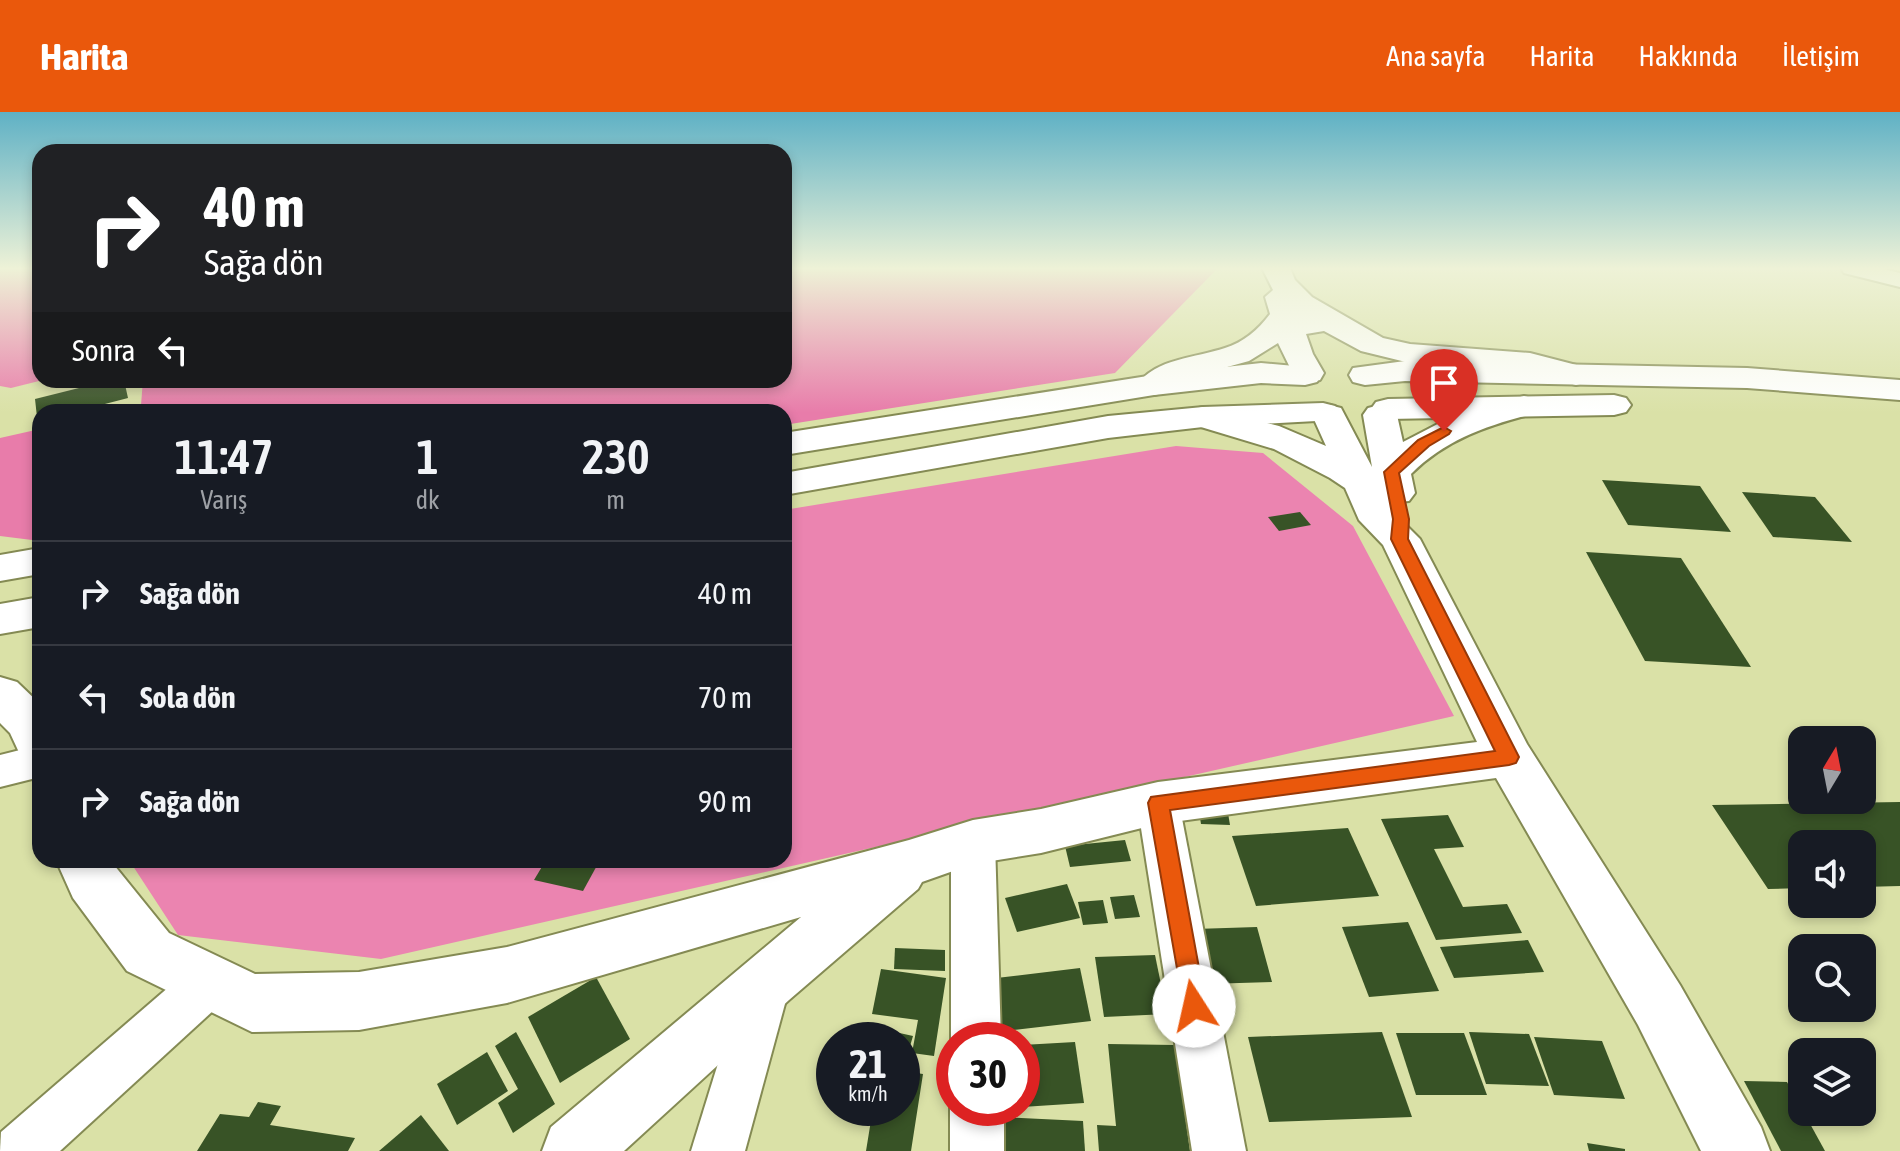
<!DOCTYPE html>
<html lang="tr">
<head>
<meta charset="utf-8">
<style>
	:root { --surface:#171b24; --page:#242831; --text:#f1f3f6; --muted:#9ea1a6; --line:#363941; --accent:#ea580c }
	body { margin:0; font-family:"Asap Condensed",sans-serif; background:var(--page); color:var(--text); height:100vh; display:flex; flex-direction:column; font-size:30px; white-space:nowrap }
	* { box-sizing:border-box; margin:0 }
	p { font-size:26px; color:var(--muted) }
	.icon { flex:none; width:44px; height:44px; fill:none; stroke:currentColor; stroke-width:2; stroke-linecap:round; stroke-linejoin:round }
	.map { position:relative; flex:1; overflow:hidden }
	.panel { position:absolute; left:32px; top:292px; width:760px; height:464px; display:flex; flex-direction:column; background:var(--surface); border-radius:24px; box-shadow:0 4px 12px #0003 }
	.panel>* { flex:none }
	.guide { position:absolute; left:32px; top:32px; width:760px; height:244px; border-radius:24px; box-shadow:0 4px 12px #0003; background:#202124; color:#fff; overflow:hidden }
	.needle { width:52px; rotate:10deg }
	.fabs { position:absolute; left:1788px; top:614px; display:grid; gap:16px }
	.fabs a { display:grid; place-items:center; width:88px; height:88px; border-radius:16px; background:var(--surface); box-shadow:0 4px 12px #0003; font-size:40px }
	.speed { position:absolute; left:816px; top:910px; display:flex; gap:16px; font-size:40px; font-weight:700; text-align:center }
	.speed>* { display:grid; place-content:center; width:104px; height:104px; border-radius:50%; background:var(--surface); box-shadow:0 4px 12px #0003; line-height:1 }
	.speed small { font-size:20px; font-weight:400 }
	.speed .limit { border:12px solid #d22; background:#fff; color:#111 }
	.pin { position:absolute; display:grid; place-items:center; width:68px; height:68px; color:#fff; margin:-82px -34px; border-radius:50% 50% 50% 0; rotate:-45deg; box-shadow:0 0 8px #0007 }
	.pin .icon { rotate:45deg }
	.me { position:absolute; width:88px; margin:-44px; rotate:350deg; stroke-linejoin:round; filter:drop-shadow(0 0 6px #0008) }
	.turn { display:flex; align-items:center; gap:28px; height:168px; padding:0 40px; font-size:36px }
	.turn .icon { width:104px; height:104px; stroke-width:2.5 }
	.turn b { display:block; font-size:56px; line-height:68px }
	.then { display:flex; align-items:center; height:76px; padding:0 40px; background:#0003; gap:16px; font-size:30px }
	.eta { display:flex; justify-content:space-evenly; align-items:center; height:136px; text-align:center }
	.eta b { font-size:48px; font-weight:600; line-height:56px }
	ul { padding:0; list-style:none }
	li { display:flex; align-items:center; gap:24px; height:104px; padding:0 40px; border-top:2px solid var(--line) }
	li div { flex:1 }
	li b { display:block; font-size:30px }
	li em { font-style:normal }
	header { display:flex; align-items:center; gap:48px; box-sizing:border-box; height:112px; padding:0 40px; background:var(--accent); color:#fff }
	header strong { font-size:38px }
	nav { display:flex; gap:44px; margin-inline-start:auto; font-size:28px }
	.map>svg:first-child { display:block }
</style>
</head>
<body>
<header>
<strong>Harita</strong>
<nav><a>Ana sayfa</a><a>Harita</a><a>Hakkında</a><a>İletişim</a></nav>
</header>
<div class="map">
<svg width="1900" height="1039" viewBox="0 0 1900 1039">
	<rect width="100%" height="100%" fill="#dae1a7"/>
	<polygon fill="#eb84b0" points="1176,334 1263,341 1353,414 1454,604 381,847 178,823 129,748 784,748 784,398"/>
	<g fill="#e87caa">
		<polygon points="0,156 40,156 40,268 43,268 11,276 0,274"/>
		<polygon points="784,156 1218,156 1115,261 784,313 784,300 112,300 141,293 143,268 784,268"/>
		<polygon points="40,317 40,429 0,424 0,326"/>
	</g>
	<g fill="#385326">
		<polygon points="111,268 124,268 128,286 74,300 40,300 38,314 35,287"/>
		<polygon points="1602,368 1700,374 1731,420 1628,413"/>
		<polygon points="1742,380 1815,385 1852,430 1773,425"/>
		<polygon points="1300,400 1311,413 1279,419 1268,405"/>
		<polygon points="1586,440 1681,446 1751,555 1645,549"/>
		<polygon points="1197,688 1226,689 1230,713 1201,712"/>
		<polygon points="1900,690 1900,774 1862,775 1862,732 1802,732 1802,776 1768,777 1712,693"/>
		<polygon points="1448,703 1464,735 1434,737 1463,795 1507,792 1522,821 1436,828 1381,707"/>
		<polygon points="1348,716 1379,784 1256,794 1232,724"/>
		<polygon points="1125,728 1131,749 1070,755 1065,734"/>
		<polygon points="546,748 600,748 583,779 534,768"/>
		<polygon points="1067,772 1080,806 1017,820 1005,786"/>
		<polygon points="1134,783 1140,805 1115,807 1110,785"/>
		<polygon points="1103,788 1108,811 1083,813 1078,790"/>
		<polygon points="1408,810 1439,879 1369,885 1342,815"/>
		<polygon points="1257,815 1272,870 1207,872 1195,817"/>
		<polygon points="1528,828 1544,860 1454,866 1440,835"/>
		<polygon points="895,836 945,838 945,859 894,857"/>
		<polygon points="1155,843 1167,902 1104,905 1095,845"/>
		<polygon points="1080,856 1091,909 996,920 988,867"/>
		<polygon points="881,857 946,866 934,944 912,941 918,908 872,902"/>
		<polygon points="596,865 630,927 560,971 528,905"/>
		<polygon points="877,916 913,924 905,951 902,950 902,928 873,928"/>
		<polygon points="516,920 555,992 513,1021 498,991 518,977 495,934"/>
		<polygon points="1382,920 1412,1005 1269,1010 1248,925"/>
		<polygon points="1469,920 1529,922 1549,974 1486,972"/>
		<polygon points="1396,921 1464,921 1487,983 1416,983"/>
		<polygon points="1534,925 1602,929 1625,987 1554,983"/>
		<polygon points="1075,930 1084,991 1022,995 1022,933"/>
		<polygon points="1108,932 1175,933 1190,1039 1099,1039 1097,1013 1116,1014"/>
		<polygon points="487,940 508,979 457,1013 437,972"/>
		<polygon points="902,959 923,962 911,1039 866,1039 873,996 902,996"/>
		<polygon points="1744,969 1787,970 1825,1039 1781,1039"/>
		<polygon points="258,990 281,994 270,1013 355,1026 348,1039 197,1039 220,1002 249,1005"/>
		<polygon points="421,1003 449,1039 379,1039"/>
		<polygon points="999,1005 1083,1009 1085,1039 999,1039"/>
		<polygon points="1587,1031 1625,1037 1625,1039 1589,1039"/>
	</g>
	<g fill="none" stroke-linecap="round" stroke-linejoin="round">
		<defs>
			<g id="minor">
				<polygon points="1841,156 1879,156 1900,161 1900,175 1844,161"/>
				<polygon points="40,633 40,665 0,675 0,643"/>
				<polygon points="1158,674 1173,679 1179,691 1246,1039 1192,1039 1137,691 1143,679"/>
				<polygon points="973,712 988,717 995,730 1001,928 954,928 954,936 951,928 951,730 958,717"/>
				<polygon points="209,848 226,855 233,871 226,887 60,1039 0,1039 1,1020 192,855"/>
				<polygon points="765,854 782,861 789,877 745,1039 691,1039 741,877 748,861"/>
				<polygon points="954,987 954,996 1004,996 1004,1039 950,1039 950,996"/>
			</g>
			<g id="tertiary">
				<path d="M1262,156H1290L1295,168L1312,185L1383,226L1410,232L1530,241L1588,256L1592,263L1588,270L1576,273L1530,260L1410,251L1361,239L1324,219L1306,222L1313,242L1324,261L1320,268L1308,271L1296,268L1278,231L1249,249L1198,263L1166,280L1154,283L1142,280L1137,273C1156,246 1196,246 1225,236C1244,230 1258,218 1270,202L1265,185L1273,178Z"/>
				<path d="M1524,284L1536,287L1541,294L1536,301C1489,313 1446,327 1411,362L1415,381L1409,389L1390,391L1395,402L1420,427L1527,632L1680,873L1761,1015L1770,1039H1701L1638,913L1496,666L1158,712L1041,741L973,752L922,770L918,777L789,888L624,1039H542L551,1015L801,805L507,891L359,918L252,920L127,859L73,786L56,748H110L169,821L255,862L359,860L507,835L909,728L973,708L1041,697L1158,670L1477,630L1383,433L1359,408L1345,376L1330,366L1274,337L1191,312L1186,305L1191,298L1203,295L1279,314L1326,334L1312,303L1317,296L1329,293L1341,296L1372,355L1363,303L1368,296L1380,293L1392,296L1397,303L1403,330L1457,302Z"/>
				<polygon points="0,565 17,570 40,592 40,655 23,649 10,621 0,611"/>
			</g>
			<g id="secondary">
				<polygon points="1405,249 1747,256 1900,268 1900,288 1747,276 1405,269 1365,273 1353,270 1349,263 1353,256"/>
				<polygon points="1261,251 1317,256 1321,263 1317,270 1305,273 1261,271 1154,283 784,343 784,321 1154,263"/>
				<polygon points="1614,283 1626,286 1631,293 1626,300 1614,303 1388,307 1376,304 1371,297 1376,290 1388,287"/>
				<polygon points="1323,291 1335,294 1340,301 1335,308 1203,315 1108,326 784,383 784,361 1108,304 1203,295"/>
				<polygon points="40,436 40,462 0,469 0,443"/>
				<polygon points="40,485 40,515 0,522 0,492"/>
			</g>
		</defs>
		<use href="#minor" stroke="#848a53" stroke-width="4"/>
		<use href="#tertiary" stroke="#848a53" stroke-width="4"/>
		<use href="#secondary" stroke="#848a53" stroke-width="4"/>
		<use href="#minor" fill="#fff" fill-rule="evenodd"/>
		<use href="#tertiary" fill="#fff" fill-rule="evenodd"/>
		<use href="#secondary" fill="#fff" fill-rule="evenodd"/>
	</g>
	<linearGradient id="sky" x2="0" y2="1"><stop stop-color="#5fb1c5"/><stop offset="0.52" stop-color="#eef2d7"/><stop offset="1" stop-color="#eef2d7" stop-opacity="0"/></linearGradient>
	<rect width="1900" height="301" fill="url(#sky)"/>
	<polygon fill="#ea580c" stroke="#983908" stroke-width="2" points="1444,315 1451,319 1449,322 1429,334 1399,361 1409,407 1408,427 1519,645 1516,651 1509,653 1170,698 1206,894 1202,902 1194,906 1185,902 1148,691 1151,685 1495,639 1391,427 1393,407 1384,360 1418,328"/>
</svg>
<div class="fabs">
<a><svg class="needle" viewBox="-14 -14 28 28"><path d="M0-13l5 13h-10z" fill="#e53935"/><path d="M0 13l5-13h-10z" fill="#9ea1a6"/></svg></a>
<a><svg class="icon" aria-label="sound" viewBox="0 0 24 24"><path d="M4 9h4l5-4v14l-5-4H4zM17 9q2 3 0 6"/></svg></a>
<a><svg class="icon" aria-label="search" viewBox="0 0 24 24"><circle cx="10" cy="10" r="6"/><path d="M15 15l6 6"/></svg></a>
<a><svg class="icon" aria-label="layers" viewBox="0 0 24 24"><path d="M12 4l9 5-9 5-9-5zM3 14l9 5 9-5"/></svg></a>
</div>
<div class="speed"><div>21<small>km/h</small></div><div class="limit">30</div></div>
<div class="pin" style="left:1444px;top:319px;background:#d93025"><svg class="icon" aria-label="arrive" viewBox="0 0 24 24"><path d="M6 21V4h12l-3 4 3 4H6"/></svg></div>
<svg class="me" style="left:1194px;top:894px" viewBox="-20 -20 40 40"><circle r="19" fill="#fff"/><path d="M0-13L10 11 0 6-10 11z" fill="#ea580c"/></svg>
<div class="guide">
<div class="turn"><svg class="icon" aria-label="right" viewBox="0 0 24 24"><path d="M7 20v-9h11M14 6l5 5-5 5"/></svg><div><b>40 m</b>Sağa dön</div></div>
<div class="then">Sonra<svg class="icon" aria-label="left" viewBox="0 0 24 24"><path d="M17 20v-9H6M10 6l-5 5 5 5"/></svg></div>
</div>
<section class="panel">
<div class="eta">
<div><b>11:47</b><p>Varış</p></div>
<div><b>1</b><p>dk</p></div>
<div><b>230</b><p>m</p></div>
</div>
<ul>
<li><svg class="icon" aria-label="right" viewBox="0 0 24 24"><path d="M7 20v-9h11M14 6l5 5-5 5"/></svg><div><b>Sağa dön</b></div><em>40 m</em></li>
<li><svg class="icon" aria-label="left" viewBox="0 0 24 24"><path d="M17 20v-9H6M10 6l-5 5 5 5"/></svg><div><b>Sola dön</b></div><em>70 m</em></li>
<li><svg class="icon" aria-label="right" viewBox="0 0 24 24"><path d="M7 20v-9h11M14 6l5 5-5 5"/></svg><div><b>Sağa dön</b></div><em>90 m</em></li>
</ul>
</section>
</div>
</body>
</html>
